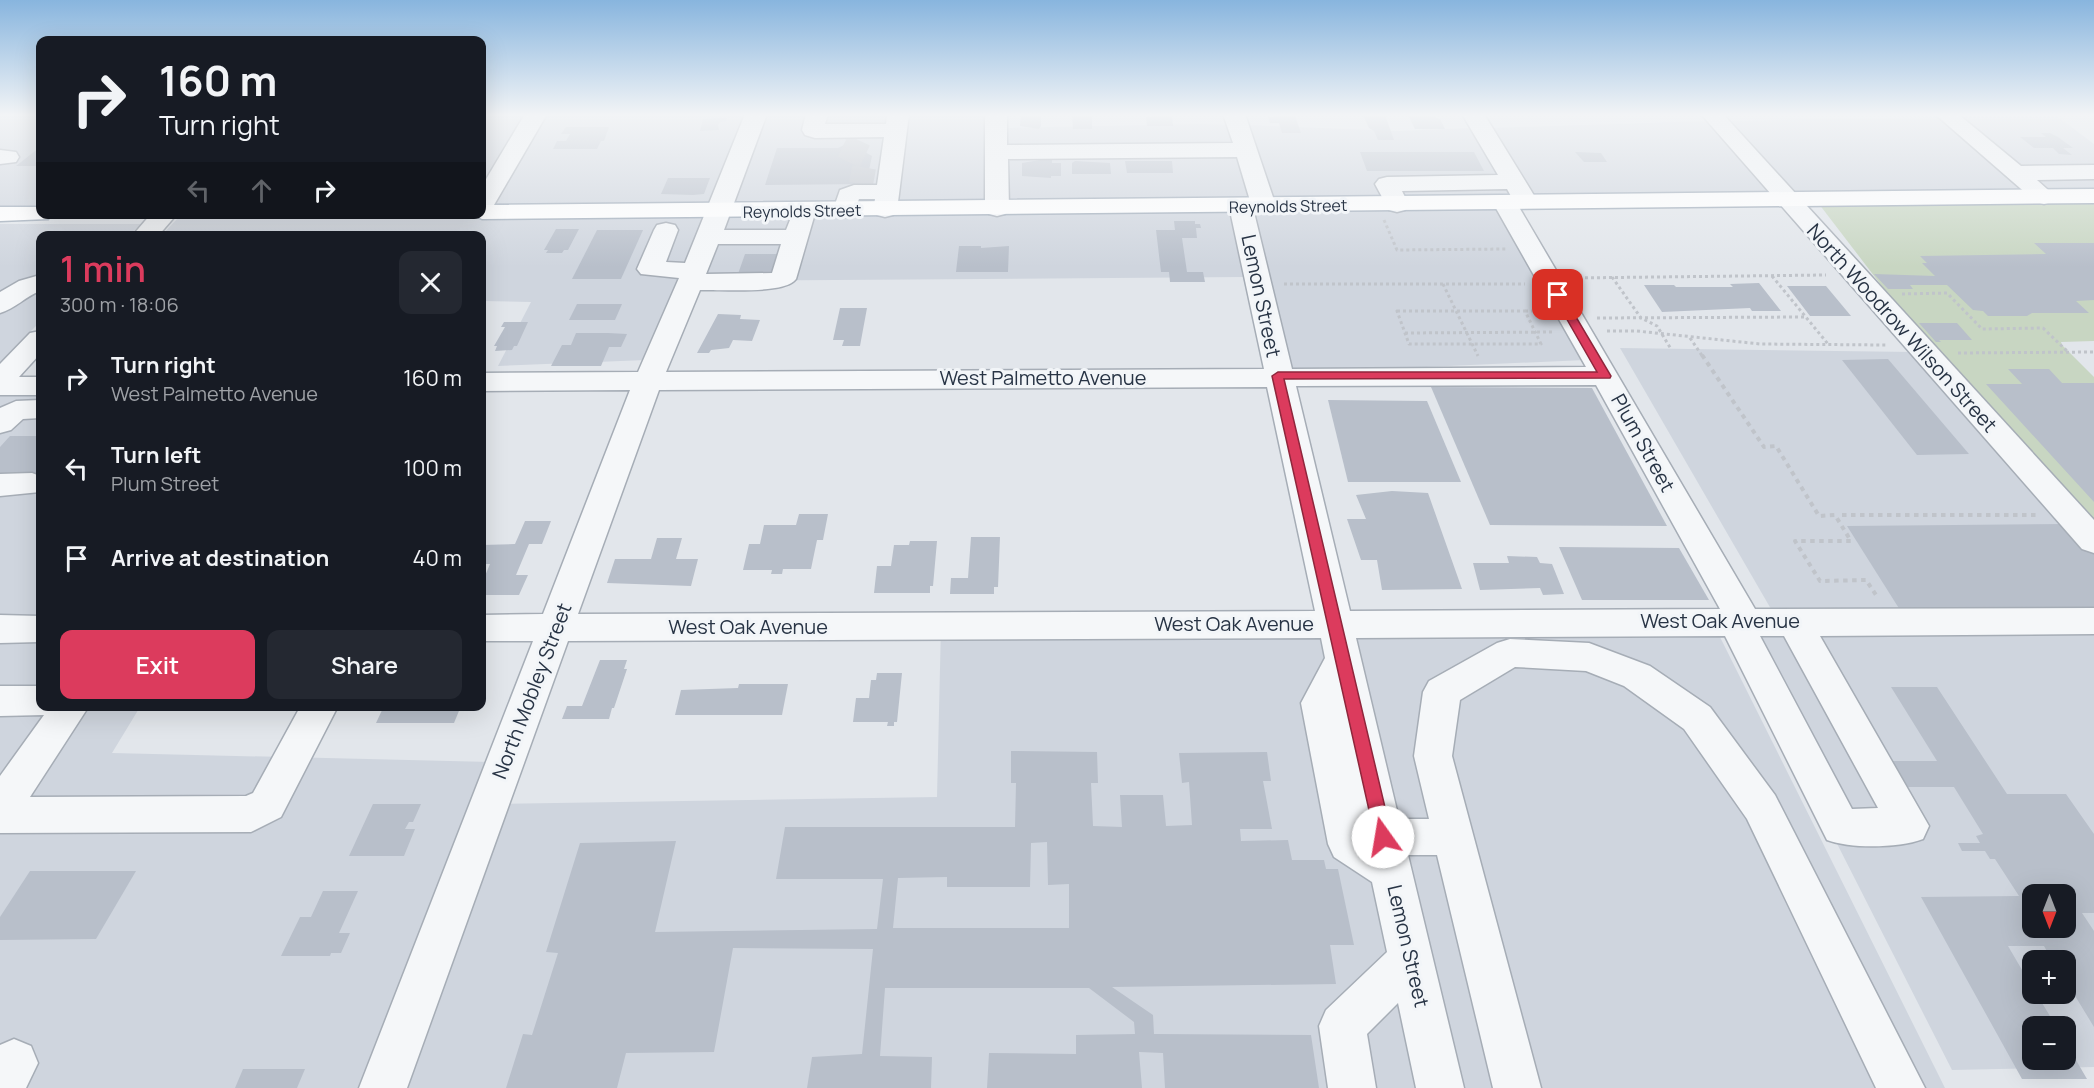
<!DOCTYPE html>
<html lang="en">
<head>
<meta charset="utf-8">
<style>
	:root { --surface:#171b24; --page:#242831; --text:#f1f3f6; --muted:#9ea1a6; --accent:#dc3b5d }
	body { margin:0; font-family:Manrope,sans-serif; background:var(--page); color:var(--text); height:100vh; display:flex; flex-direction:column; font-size:22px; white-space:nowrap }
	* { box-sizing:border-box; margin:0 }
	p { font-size:20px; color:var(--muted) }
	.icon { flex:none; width:33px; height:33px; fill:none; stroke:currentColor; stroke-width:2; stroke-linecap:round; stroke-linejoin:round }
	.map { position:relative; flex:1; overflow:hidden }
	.panel { position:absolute; left:36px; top:231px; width:450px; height:480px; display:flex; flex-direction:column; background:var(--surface); border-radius:12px; box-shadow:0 6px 24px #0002 }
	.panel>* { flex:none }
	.banner { position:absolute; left:36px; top:36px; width:450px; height:183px; border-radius:12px; box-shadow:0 6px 24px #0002; background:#171b24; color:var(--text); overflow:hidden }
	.needle { width:39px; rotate:180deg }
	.controls { position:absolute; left:2022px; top:884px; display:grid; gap:12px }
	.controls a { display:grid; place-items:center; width:54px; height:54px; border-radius:12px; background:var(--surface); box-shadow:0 6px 24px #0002; font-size:30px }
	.pin { position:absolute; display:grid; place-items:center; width:51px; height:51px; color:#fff; margin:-26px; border-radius:12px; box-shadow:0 3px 9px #0006 }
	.me { position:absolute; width:66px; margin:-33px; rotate:347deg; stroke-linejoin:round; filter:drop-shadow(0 0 4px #0008) }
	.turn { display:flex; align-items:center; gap:21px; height:126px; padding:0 24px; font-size:27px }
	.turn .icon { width:78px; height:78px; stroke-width:2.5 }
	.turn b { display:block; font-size:42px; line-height:51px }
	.lanes { display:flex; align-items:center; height:57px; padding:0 24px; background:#0003; justify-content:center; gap:30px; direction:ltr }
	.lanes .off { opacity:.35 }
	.round { display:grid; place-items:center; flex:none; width:63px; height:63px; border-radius:12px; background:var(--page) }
	.summary { display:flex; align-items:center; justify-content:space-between; height:102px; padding:0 24px }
	h1 { font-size:36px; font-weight:600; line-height:45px; color:var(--accent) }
	.action { display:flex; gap:12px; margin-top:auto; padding:12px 24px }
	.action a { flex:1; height:69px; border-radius:12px; background:var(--accent); color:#fff; font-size:24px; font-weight:600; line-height:69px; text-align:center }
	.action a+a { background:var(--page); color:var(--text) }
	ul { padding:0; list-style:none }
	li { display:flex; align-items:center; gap:18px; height:90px; padding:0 24px }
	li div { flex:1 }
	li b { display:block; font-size:22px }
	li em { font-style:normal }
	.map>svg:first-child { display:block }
</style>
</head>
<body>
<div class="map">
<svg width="2094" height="1088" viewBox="0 0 2094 1088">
	<rect width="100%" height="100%" fill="#e2e6eb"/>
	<g fill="#cfd5de" fill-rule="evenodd">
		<rect x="0" y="114" width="40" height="94"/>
		<polygon points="482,114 528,114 482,190"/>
		<polygon points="545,114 747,114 713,206 489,207"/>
		<polygon points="764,114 988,114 988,204 731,206"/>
		<polygon points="1940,117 2029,192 1791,194 1725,121"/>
		<polygon points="1956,117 2058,117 2094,144 2094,191 2047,192"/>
		<polygon points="1709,121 1773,194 1532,197 1490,128"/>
		<polygon points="1201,124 1230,125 1253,201 1006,203 1005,128"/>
		<polygon points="1246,125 1397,131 1473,128 1514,198 1272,201"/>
		<polygon points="1503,208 1585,360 1314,372 1313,368 1287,368 1252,212"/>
		<polygon points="1233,212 1264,368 1243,277 700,281 727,217"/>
		<polygon points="708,217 646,360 498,366 531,302 482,301 482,236 161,236 178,218"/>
		<polygon points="0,224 141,224 129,235 40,236 40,322 0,362"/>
		<polygon points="1620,348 1913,352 2094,555 2094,609 1771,609"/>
		<rect x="0" y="394" width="40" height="223"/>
		<polygon points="1712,621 1945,1088 383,1088 490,804 937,797 941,626"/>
		<path d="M1730,633H2094V1067L1952,1070ZM2032,894H2066V927H2032ZM2032,960H2066V993H2032ZM2032,1026H2066V1059H2032Z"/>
		<polygon points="0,641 40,641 40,706 140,707 112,753 491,762 364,1088 0,1088"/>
	</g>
	<polygon fill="#c8d6c2" points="2094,202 2094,341 2061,342 2062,345 2094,377 2094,527 1917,332 1819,204"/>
	<g fill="#b8bfca" fill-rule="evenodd">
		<polygon points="1021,114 1041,114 1041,126 1039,129 1020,126"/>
		<polygon points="1072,114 1092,114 1092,129 1073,129"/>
		<polygon points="1152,114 1172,117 1173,126 1147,126 1146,117 1153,117"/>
		<polygon points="1276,114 1295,116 1301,133 1282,133 1279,123 1270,123 1268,117 1277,117"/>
		<polygon points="1423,114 1440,119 1445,129 1415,129 1408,115"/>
		<polygon points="1363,115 1385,115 1394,140 1378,140 1374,131 1369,128"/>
		<polygon points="721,118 727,118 726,121 720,122 718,125 719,130 700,131 703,119"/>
		<polygon points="566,127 609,127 604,141 601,141 597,149 553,149 557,141 566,141 570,134 561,134"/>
		<polygon points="2041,133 2050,133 2058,137 2073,148 2063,148 2072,155 2059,154 2053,148 2034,148 2020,137 2046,137"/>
		<polygon points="848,143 872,156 866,184 765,185 777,148 838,148"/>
		<polygon points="40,147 40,166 16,166"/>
		<polygon points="1360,152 1474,152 1484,171 1367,171"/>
		<polygon points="1575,152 1601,153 1607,162 1584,162"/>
		<polygon points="1046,159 1052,160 1052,163 1061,163 1061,176 1051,176 1051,178 1022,176 1022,163"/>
		<polygon points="1075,161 1110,163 1111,174 1072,174 1072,163"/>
		<polygon points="1125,161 1172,161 1173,173 1127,173"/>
		<polygon points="668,178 710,178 704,194 693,195 661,194"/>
		<polygon points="1174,221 1195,221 1195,224 1200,224 1201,228 1196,228 1197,238 1182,238 1187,272 1203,272 1205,282 1170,282 1169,272 1161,272 1156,230 1175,230"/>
		<polygon points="556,229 579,229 568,250 564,250 562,253 546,253 548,250 544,250"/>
		<polygon points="597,230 643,230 621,279 572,279"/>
		<polygon points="2034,243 2094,243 2094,300 2076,301 2089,313 2032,313 2027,316 1988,316 1983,311 1973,310 1947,285 1910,285 1913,289 1888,289 1874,274 1935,276 1922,263 1927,263 1920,256 2046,254"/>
		<polygon points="959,246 981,246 981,248 1009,246 1008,272 956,272"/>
		<polygon points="745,254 785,254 779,274 738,274"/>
		<polygon points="1759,283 1781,311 1752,311 1750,308 1662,312 1644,285 1674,285 1676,287 1733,287 1730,284"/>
		<polygon points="1787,286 1826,286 1851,316 1810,316"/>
		<polygon points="577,304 622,304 615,320 569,320"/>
		<polygon points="840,308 867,308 860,346 842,346 844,340 833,340"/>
		<polygon points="718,314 741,315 740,319 760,320 752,341 733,340 729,348 711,350 709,353 697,353"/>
		<polygon points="504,322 528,322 517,346 514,346 512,350 495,351 497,346 494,346 505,327 501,327"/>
		<polygon points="1919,323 1957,323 1972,340 1939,340 1941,342 1936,342"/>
		<polygon points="576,333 608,333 627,334 621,347 609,347 601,366 551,366 562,345 571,345"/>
		<polygon points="1888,359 1969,454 1917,455 1842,360"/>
		<polygon points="2008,369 2049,369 2062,383 2094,383 2094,502 1986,384 2022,384"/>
		<polygon points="1431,387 1592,388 1667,526 1490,525"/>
		<polygon points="1328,400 1427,401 1461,482 1348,482"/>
		<polygon points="10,436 40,436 40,469 34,477 0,477 0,447"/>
		<polygon points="1392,491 1428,493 1462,589 1382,590 1377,560 1361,560 1347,519 1366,519 1356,495"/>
		<polygon points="799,514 828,514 823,540 817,540 811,569 783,569 782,574 771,574 772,570 743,570 749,544 760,544 764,525 796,525"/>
		<polygon points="525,521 551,521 542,544 529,544 516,575 528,575 519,595 482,595 482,583 490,564 482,564 482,545 515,544"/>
		<polygon points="2066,524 2094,554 2094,608 1900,610 1847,526"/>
		<polygon points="971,537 1000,537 998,587 994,587 994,594 950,594 951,578 968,578"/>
		<polygon points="657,538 682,538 676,559 698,559 691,586 607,583 615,559 651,559"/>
		<polygon points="910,541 937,541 933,586 930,586 930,593 874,593 877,566 891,566 894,545 909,545"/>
		<polygon points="1559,547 1679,548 1709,600 1582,600"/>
		<polygon points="1507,556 1537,557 1540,563 1552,564 1564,594 1543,595 1540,588 1480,590 1473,563 1509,563"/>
		<polygon points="600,660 627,660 624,669 627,669 614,708 612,708 609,719 562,719 567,706 582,706"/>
		<polygon points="877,673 902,673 897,722 894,722 894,726 887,726 888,722 853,722 856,698 869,698 871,680 876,680"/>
		<polygon points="739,684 788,684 782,715 675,715 681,690 738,688"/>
		<path d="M1891,687H1937L2007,794H2066L2094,834V913H2082L2094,931V1027L2066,981V960H2052L2044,946H2008L2032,987V993H2036L2056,1026H2032V1059H2066V1043L2087,1079H2022L1921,897L2019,896L1995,859H1990L1985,851H1962L1958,843H1980L1976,836L1983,834L1954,787H1908L1892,761H1937ZM2032,894H2066V927H2032Z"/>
		<polygon points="384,706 461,706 454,723 376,723"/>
		<path d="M1011,751L1097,752L1098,783H1091L1093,826L1122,827L1120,795H1163L1166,826L1192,825L1189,782L1182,783L1179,753L1267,752L1271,781H1263L1272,829H1240L1241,841L1288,840L1292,860H1324L1326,869H1338L1354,945H1330L1336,984L1112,987L1153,1015L1154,1034L1311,1035L1319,1088H1165L1163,1053L1139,1052L1142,1088H987L989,1053L1076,1054V1035L1135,1034L1134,1022L1089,988H885L880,1056L932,1057L931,1088H807L812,1057L862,1054L873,949L733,948L714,1052L626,1053L617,1088H506L523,1034L532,1035L558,953L546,952L580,843L676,841L655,932L877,929L883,879H776L785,827H1015L1016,783H1011ZM1047,842L1048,885L1069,884V928H893L898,878L947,877V887H1030L1031,843Z"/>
		<polygon points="373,804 421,804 413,822 409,822 405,829 415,829 404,856 349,856"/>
		<polygon points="30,871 136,871 96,939 0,940 0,917"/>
		<polygon points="323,891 358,891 339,933 350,933 341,953 331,953 330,956 281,956 300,917 311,917"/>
		<polygon points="243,1069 305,1069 297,1088 235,1088"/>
	</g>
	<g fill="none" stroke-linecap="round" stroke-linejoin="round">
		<polyline stroke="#bdc2ca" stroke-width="24" stroke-dasharray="24 12" stroke-linecap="butt" points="843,146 866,157 861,184"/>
		<defs>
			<g id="minor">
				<polygon points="525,114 547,114 494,205 490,210 482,212 482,186"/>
				<path d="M745,114H767L724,230H786L796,205L804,203L812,205L816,210L796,279C785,295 720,289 700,290L666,372L1264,369L1229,206L1233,201L1241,199L1251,204L1237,157L1008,159L1009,209L1005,214L997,216L989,214L985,209V114H1007V145L1233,143L1223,114H1245L1276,206L1272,211L1264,213L1256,211L1253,208L1292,369L1586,367L1493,203L1497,198L1505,196L1512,198L1507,189L1402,191L1409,205L1405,210L1397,212L1389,210L1375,184L1379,179L1387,177L1498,175L1462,114H1484L1535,197L1531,202L1523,204L1516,202L1755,609L2094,608V634L1820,636L1929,826L1923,839C1899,848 1851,849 1827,840L1725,636L1356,638L1399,819H1429L1414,756L1423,692L1429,681L1497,643L1510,639L1589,643L1650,666L1710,707L1775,795L1925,1088H1876L1747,819L1684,729L1624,686L1586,671L1515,667L1460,700L1452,756L1541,1088H1493L1437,855H1408L1464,1088H1416L1398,1003L1367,1034L1376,1088H1328L1319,1026L1326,1010L1387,952L1372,882L1334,857L1328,844L1301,703L1325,658L1321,638L568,641L407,1088H359L533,641H482V615L543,614L630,390L482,391V373L638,372L679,278L641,274L637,269L654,230L657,225L666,223L675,225L678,230L666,262L685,263ZM718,244H781L772,273L706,274ZM1596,385L1720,609L1350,611L1296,386ZM1267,387L1315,611L578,614L659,390ZM1760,636H1784L1878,808L1852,809Z"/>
				<polygon points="806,114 828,114 825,124 886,124 887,114 909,114 897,210 893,215 885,217 877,215 873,210 875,199 859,199 853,215 845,217 837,215 833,210 840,190 854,185 877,185 884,137 815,138 805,135 802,130"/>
				<polygon points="1701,114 1723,114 2094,520 2094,553 2082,549"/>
				<polygon points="1935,114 1958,114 2021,166 2094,165 2094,179 2037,180 2056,197 2052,202 2044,204 2036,202"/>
				<polygon points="0,150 16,152 19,157 16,162 0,164"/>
				<polygon points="151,214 177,214 158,236 132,236"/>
				<path d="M40,275V291C26,296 15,309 0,313V292L19,281Z"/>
				<polygon points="40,331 40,354 19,377 40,377 40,395 0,395 0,364 30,333"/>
				<polygon points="40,400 40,418 23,419 11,430 0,433 0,408 16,401"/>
				<polygon points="32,473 40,476 40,492 0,496 0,474"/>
				<polygon points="0,615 40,616 40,642 0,643"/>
				<polygon points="0,686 40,686 40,706 89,706 30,797 246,796 253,793 299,709 298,706 337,708 281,817 251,832 0,833 0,776 44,715 0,716"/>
				<polygon points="14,1039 31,1046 38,1063 26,1088 0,1088 0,1045"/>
			</g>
			<g id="major">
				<polygon points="2094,189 2094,203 482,219 472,214 482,214 482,205"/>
				<polygon points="0,207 40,207 40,214 52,214 48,219 0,221"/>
			</g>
		</defs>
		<use href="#minor" stroke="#a6adb6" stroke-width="3"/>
		<use href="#major" stroke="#9fabb9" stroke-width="3"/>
		<g stroke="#c0c4ca" stroke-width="3" stroke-dasharray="3 3" stroke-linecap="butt">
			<polyline points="1384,220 1397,250 1507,249"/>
			<polyline points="1772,276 1828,344"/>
			<polyline points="1612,277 1641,318 1657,326 1671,349"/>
			<polyline points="1573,278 1826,275"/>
			<polyline points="1284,284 1525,284"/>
			<polyline points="1443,284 1478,356"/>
			<polyline points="1902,294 1947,293 1982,329 2043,328 2068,352"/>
			<polygon points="1397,311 1525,311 1541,344 1409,344"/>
			<polyline points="1525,311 1543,311"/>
			<polyline points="1597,318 1806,317"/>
			<polyline points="1607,331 1637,331 1760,344 1886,345"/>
			<polyline points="1405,333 1554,332"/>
			<polyline points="1690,338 1703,357"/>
			<polyline points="1958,353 2094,352"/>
		</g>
		<g stroke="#c0c4ca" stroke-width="4" stroke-dasharray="4.5 4.5" stroke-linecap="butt">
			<polyline points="1702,355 1764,447 1776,446 1819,516 1835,515 1851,541 1795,541 1820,581 1866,580 1878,598"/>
			<polyline points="1842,515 2036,515"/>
		</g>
		<use href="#minor" fill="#f5f7f9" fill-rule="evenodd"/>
		<use href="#major" fill="#fff" fill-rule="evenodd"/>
	</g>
	<linearGradient id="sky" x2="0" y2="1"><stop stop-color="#88b5de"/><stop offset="0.43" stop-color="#f2f4f6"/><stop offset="1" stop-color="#f2f4f6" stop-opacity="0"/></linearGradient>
	<rect width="2094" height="267" fill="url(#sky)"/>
	<polygon fill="#dc3b5d" stroke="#8f263c" stroke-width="1.5" points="1558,291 1563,295 1611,376 1610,378 1284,379 1392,837 1389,842 1383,844 1377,842 1375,837 1272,376 1278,372 1597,372 1553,295"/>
	<g text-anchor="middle" stroke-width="6" stroke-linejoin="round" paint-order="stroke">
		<g font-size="16" fill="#283445" stroke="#f2f5f8">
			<text transform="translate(1288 206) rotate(-1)" y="6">Reynolds Street</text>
			<text transform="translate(802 211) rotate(-1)" y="6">Reynolds Street</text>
		</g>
		<g font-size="20" fill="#283445" stroke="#f2f5f8">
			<text transform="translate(1261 296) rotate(78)" y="7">Lemon Street</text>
			<text transform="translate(1902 328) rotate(48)" y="7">North Woodrow Wilson Street</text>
			<text x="1043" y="385">West Palmetto Avenue</text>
			<text transform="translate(1643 443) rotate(61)" y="7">Plum Street</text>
			<text x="1720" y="628">West Oak Avenue</text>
			<text x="1234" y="631">West Oak Avenue</text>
			<text x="748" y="634">West Oak Avenue</text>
			<text transform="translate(532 691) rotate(-69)" y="7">North Mobley Street</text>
			<text transform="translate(1408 946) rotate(77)" y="7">Lemon Street</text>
		</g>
	</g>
</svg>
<div class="controls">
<a><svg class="needle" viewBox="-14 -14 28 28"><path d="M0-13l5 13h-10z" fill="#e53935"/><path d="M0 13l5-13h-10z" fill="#9ea1a6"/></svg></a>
<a>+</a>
<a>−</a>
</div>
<div class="pin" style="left:1558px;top:295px;background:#d93025"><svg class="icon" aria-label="arrive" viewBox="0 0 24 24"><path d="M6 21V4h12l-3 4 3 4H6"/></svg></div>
<svg class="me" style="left:1383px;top:837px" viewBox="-20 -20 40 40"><circle r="19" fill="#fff"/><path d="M0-13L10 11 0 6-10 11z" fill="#dc3b5d"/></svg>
<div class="banner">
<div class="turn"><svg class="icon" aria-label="right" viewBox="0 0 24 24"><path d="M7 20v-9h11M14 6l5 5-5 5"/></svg><div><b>160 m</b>Turn right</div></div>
<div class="lanes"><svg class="icon off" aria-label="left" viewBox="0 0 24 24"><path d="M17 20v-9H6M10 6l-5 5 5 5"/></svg><svg class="icon off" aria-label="ahead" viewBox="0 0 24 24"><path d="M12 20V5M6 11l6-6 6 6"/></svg><svg class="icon" aria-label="right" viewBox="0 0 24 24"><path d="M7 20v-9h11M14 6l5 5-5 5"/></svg></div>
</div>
<section class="panel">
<div class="summary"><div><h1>1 min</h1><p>300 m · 18:06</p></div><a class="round"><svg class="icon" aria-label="close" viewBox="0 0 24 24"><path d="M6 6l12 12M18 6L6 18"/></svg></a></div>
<ul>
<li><svg class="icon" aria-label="right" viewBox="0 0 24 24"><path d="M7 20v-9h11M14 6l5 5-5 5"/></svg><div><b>Turn right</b><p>West Palmetto Avenue</p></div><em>160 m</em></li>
<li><svg class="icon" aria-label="left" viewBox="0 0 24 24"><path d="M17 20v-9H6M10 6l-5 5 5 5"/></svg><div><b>Turn left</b><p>Plum Street</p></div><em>100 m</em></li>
<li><svg class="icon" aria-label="arrive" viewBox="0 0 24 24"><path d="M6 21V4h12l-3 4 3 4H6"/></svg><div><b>Arrive at destination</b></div><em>40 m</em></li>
</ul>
<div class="action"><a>Exit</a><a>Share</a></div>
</section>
</div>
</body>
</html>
